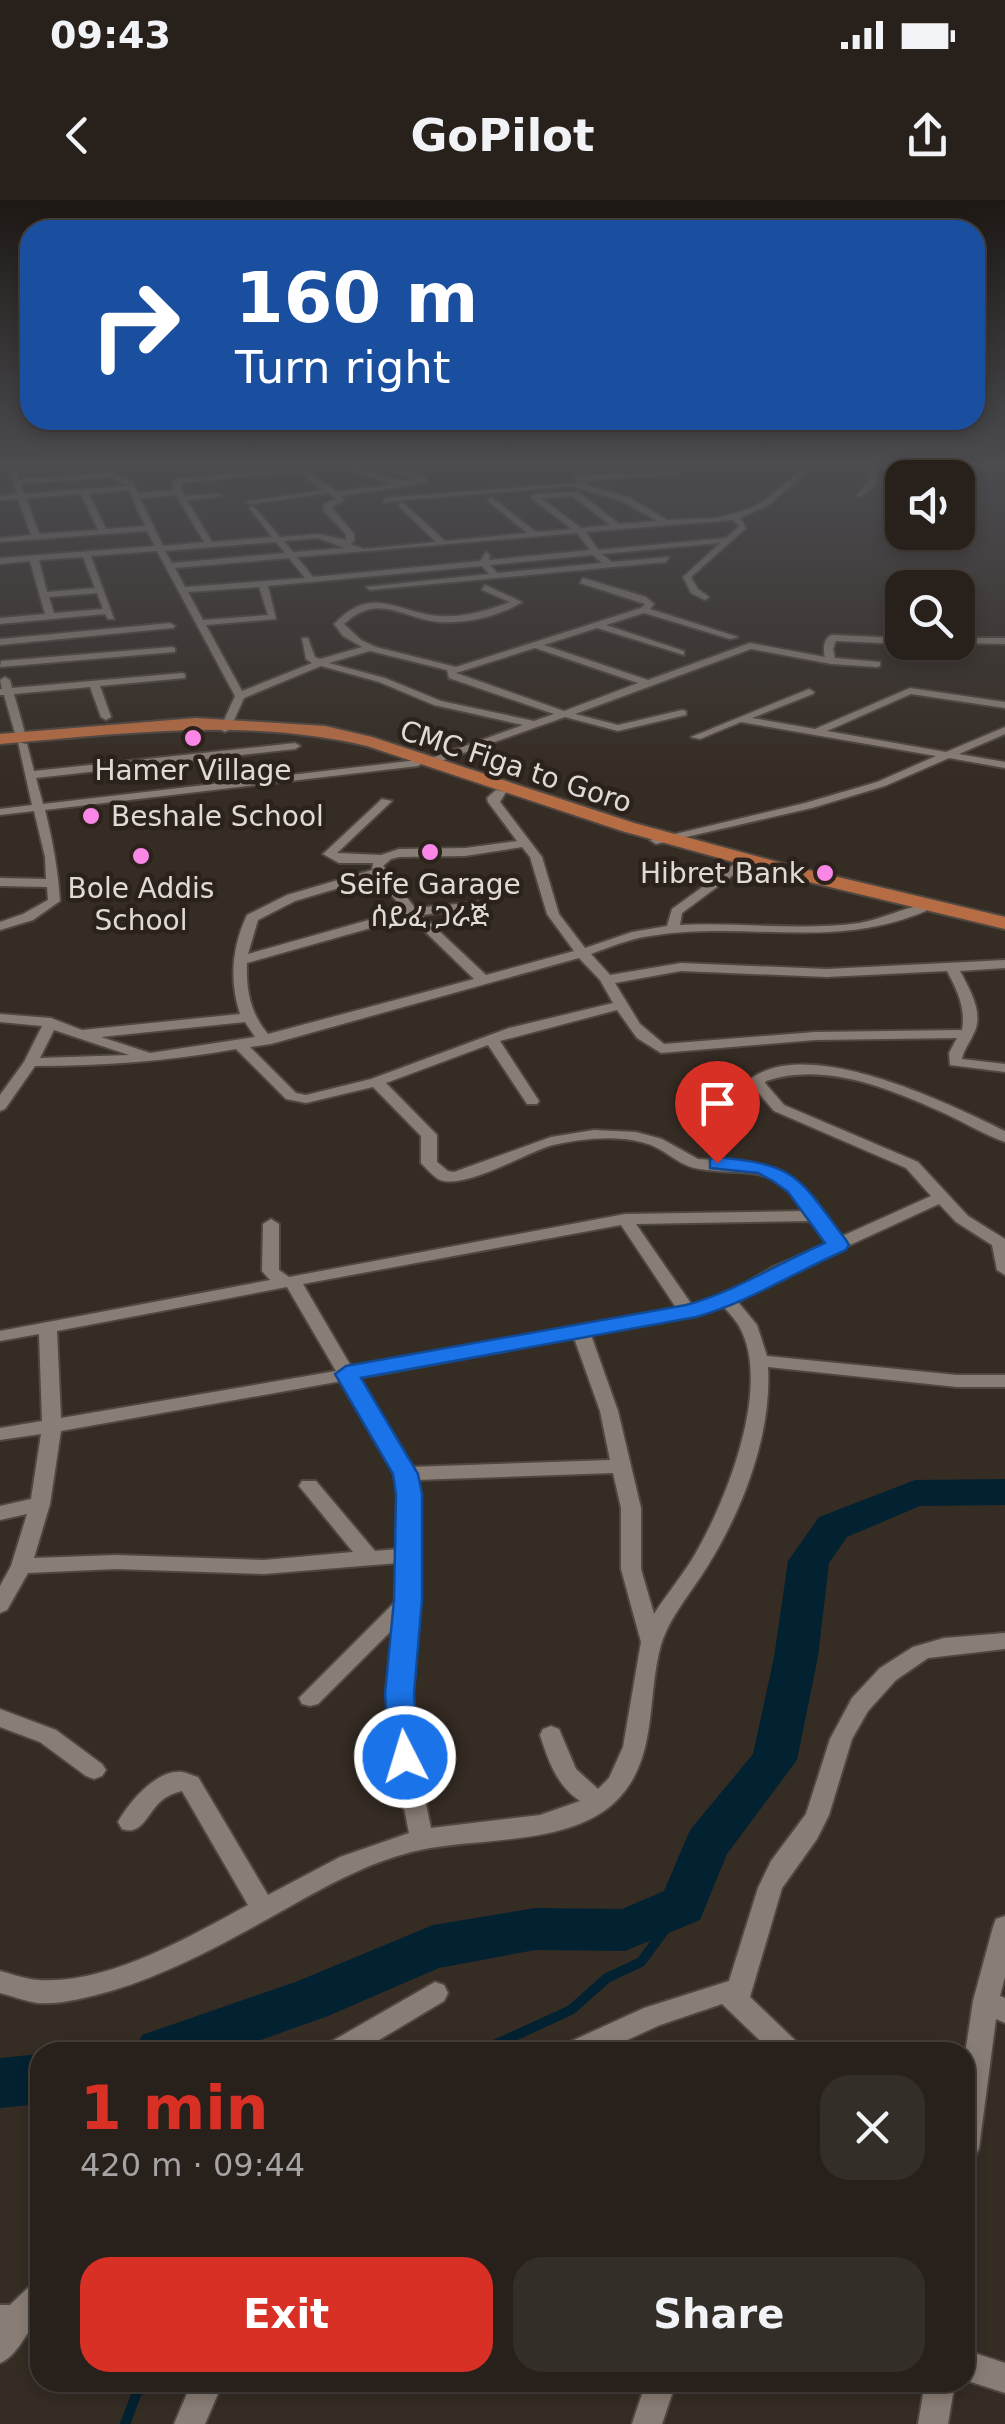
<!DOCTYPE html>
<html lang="en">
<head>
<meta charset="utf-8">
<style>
	:root { --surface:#28211b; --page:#342e28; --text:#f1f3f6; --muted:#a5a3a3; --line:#443e3a; --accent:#d93025 }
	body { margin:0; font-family:"DejaVu Sans","Noto Sans Ethiopic",sans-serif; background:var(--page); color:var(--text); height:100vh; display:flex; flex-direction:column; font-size:38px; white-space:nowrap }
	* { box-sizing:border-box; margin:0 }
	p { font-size:32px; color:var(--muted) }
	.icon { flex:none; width:55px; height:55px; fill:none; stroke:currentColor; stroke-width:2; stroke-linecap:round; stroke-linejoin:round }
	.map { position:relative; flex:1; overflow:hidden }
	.panel { position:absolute; left:30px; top:1842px; width:945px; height:350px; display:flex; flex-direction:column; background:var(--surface); border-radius:30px; box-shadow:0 5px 15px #0003,0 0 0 2px var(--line) }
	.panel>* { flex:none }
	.guide { position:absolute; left:20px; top:20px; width:965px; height:210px; border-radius:30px; box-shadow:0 5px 15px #0003,0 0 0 2px var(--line); background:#1a4fa0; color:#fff; overflow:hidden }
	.tools { position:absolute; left:885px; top:260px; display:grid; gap:20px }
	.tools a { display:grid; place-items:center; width:90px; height:90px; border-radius:20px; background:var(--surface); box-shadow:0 5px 15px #0003,0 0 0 2px var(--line); font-size:50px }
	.pin { position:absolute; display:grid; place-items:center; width:85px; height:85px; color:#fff; margin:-102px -42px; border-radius:50% 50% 50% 0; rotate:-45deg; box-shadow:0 0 10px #0007 }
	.pin .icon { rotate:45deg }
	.me { position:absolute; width:110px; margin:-55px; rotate:355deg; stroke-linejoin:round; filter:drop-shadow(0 0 8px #0008) }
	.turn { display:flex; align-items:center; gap:35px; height:210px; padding:0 50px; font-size:45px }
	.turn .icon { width:130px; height:130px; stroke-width:2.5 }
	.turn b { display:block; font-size:70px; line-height:85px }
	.round { display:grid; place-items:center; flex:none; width:105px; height:105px; border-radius:30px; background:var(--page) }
	.summary { display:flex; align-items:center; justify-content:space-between; height:170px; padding:0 50px }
	h1 { font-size:60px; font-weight:600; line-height:75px; color:var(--accent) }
	.action { display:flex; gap:20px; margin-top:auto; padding:20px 50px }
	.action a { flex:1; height:115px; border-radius:30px; background:var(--accent); color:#fff; font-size:40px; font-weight:600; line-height:115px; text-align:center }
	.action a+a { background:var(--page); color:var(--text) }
	.status { display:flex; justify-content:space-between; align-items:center; height:70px; padding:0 50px; background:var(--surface); direction:ltr }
	.status svg { height:28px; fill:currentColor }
	header { display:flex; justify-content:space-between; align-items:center; height:130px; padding:0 50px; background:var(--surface); font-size:45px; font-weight:600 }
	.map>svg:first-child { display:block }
</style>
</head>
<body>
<div class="status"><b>09:43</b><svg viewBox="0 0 49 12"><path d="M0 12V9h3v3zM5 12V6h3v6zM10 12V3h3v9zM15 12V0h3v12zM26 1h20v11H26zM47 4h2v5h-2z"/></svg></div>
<header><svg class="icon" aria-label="back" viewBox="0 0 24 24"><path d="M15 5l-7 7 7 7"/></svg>GoPilot<svg class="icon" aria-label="share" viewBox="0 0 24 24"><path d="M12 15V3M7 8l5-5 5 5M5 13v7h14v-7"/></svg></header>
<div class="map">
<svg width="1005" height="2224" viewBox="0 0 1005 2224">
	<rect width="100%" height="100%" fill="#352c24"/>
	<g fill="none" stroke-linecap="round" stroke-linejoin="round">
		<g stroke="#032231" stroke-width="10">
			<polyline points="479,1852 571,1810 607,1778 641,1762 683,1705"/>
			<polyline points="125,2224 141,2182"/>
		</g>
		<g fill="#032231" fill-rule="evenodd">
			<polygon points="1005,1279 1005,1305 920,1306 847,1337 829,1363 818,1457 797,1560 727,1654 700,1720 625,1751 535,1750 439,1768 328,1816 227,1852 135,1852 142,1835 298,1781 433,1725 535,1708 622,1709 664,1691 690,1630 753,1554 774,1457 788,1361 819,1317 915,1280"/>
			<polygon points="40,1854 40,1904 0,1908 0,1858"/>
		</g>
		<defs>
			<g id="minor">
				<path d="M6,262H13L19,280L102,273L99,271L104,262H111L107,270L133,282L138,293L174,290L172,281L176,279L300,267C313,264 326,260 339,262C366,266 389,284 416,280L381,262H391L427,279L424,283L342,296L344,301L331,307L354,334V341L350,344L364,349L436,342L399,306L402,302L445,341L527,333L488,301L491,297L536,332L572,329L531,298L534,294L578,292L619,324L657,321L622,301L572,286L383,302L386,298L578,283L574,278L578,276L677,271L680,275L583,280L588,286L628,297L667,320L717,318L749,309L764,301L811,262H819L770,304L740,318L746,328L691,377L698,389L709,397L705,400L691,393L683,377L720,343L602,354L612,362L669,357L666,362L370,390L366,387L489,374L482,366L268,386L276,419L206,425L242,491L312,463L306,459L302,438H308L315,457L320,459L362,447L343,436L334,424C372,384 395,412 439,416C464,418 488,410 510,402L482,390L485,385L522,402C500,416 466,424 439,422C400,418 379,392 344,424L361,440L376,447L456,467L641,408L645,404L580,383L583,378L646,397L654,404L650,409L738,437L730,439L644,413L606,425L684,451V455L597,428L544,445L648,480L750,443L825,457C823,450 823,438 832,435L902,438V442H906L902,444L836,441L833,449L835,458L880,462V466L877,467L831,464L751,449L575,514L618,525L682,510L686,511V515L618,531L565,517L430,565L425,562L426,560L523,525L434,505L379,482L321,466L244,498L230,529L225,532L220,529L235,496L157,351L91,356L114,419H108L105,414L0,424V418L45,414L30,361L0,364V358L155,346L147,331L0,342V338L31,335L18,299L0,300V296L17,294ZM329,264L392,284L337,292L306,270ZM298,271L323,290L246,302L250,304L328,293L336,299L324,304L323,310L346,334V340L318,334L280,337L253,306L249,308L272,337L212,342L187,300L222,296L218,294L184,296L180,283ZM110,277L127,286L24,294L21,284ZM129,290L145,326L106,329L89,294ZM81,294L98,330L39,334L26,298ZM176,295L204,342L163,346L140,298ZM573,296L610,325L581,328L541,298ZM733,320L739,326L726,338L598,350L586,332ZM577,333L590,350L489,360L490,355L486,352L480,361L313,377L297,357ZM318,338L345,348L293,352L284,341ZM276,342L285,353L172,363L165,351ZM593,355L602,363L497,373L490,365ZM83,357L95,388L47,392L39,360ZM289,358L305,378L185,387L175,368ZM259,387L268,415L203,420L188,392ZM97,393L103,409L54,413L49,397ZM535,448L638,483L564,511L456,473ZM370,451L447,470L449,478L554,514L534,521L441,501L385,478L329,463Z"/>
				<polygon points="864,262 871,262 878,281 861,297 857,295 870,281"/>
				<polygon points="170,423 175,426 173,428 0,445 0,439"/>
				<polygon points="958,438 1005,438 1005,444 955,443"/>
				<polygon points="172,447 175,448 175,452 0,467 1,461"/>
				<polygon points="182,473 185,474 185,478 100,486 111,517 106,520 101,517 90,487 14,494 26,537 21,540 16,537 4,495 0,495 0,489 2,489 0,480 5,477 10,480 12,488"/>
				<polygon points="910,488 1005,502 1005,508 911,494 827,531 946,552 1005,527 1005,534 959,554 1005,562 1005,568 949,558 885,586 812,608 656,644 650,640 805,603 877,582 936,556 741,522 700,539 691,537 809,489 814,492 813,494 752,518 815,529"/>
				<path d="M18,542L27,544L34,571L295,543L300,546L295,549L36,578L43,604L418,560L423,563L418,566L45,610C53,642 58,671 60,701L33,720L0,730V722L23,714L48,700L47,687L0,686V678L46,679L45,657L34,611L0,615V609L32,605Z"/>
				<path d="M496,590L506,592L500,602L542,657L559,714L585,748L632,732L667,726L672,709L740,660L744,661V667L682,713L680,725C740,722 800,731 859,723C880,720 910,705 926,705V711C831,751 746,720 650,736C629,739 610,747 591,754L610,775L681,763L827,769L1005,760V768L960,771C970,790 985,814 973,835C969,844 964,849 962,859L1005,864V872L950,865L949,853L957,838L815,840L661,853L637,838L617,810L500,841L539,901L537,904H527L488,845L386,883L437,935V962L448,971L454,972L551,937L594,930L636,932L662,939L698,959L749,962L785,973L810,995L840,1037L931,996L906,968L774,911L751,884L752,878C810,836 948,903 1005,931V942C985,935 967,924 948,915C893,890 826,861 766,881L765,883L784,905L918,962L968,1016L1005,1039V1075L997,1070L992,1045L956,1022L939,1004L785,1075L738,1102L757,1125L767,1156L957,1175H1005V1187H957L768,1167C772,1235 742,1311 707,1367C691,1393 670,1416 661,1445C646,1498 659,1560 615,1602C569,1646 479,1637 420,1650C373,1660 330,1684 289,1707C232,1739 174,1772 111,1791C88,1797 61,1805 37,1803C25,1801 12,1796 0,1793V1771C12,1774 25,1779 38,1780C107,1785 189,1737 248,1705L182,1591C174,1593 166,1596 160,1602C147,1614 142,1636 122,1629L118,1622C129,1602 157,1569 182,1572C184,1572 197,1577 198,1577L268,1695L340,1657L409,1633L394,1557L388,1494L395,1427L318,1504L310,1506L302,1504L299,1498L398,1399V1363L264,1374L116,1369L28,1373L7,1410L0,1413V1386L11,1366L27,1314L0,1320V1306L31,1299L41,1234L0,1240V1228L42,1221L39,1134L0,1141V1131L270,1080L262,1071L263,1024L271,1019L279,1024V1070L289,1077L625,1014L806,1011C768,961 751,977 699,969C680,966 668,952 651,945C622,934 583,938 553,945C526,952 463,992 438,979C432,975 426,968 421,963V936L373,887L306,903L286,899L236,849C169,861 104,866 35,866L5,909L0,911V895L24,862L42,826L0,822V814L51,818L82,830L240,814C229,780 232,747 247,715L287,695L372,670L373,663H339L323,654L382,599L392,601L337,653L381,655L399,649L465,648L517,641L488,602L487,598ZM522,647L530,657L547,714L574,751L486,775L422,715L474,709L478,708V702L415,708L383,666L391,659L399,657L465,656ZM376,677L404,710L248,754L258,720L295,701ZM410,717L474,779L268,834C250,813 246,789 247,763ZM579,758L600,780L613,803L509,828L371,879L306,895L296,893L250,847L271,844ZM681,771L827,777L947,771C957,790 966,808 962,830L815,832L664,844L640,824L615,783ZM245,822L255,837L150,853L101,837ZM54,830L129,855L40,858ZM813,1021L828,1043L773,1067L722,1097L692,1105L636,1024ZM621,1025L677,1109L352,1168L303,1084ZM287,1087L336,1171L61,1218L57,1131ZM724,1107C729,1113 735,1119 739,1126C773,1185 726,1302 694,1356C682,1376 667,1394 654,1414L641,1369V1308L618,1211L591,1135L688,1117ZM574,1138L600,1211L610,1260L411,1267L358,1178ZM342,1181L395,1274L399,1294L398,1349L375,1351L316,1281H302L299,1286L353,1352L264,1360L116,1355L34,1358L50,1304L61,1231ZM613,1273L621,1308V1369L641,1442L623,1547L609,1578L598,1589L576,1569L559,1529L551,1526L543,1529L540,1535C548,1560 557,1586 580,1601L540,1615L431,1628L416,1557L410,1494L418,1401L419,1294L416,1280Z"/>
				<polygon points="1005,1433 1005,1449 928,1458 896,1480 868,1511 852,1539 829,1615 817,1639 782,1688 750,1797 799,1844 803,1852 772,1852 722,1804 660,1825 601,1852 561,1852 565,1844 644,1808 729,1781 758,1688 771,1661 806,1614 830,1539 852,1498 880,1468 913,1447 944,1438"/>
				<polygon points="0,1509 56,1530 102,1564 106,1570 102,1576 94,1579 86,1576 40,1542 0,1527"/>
				<polygon points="1005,1716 1005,1777 1000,1796 1005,1798 1005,1823 996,1819 979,1948 975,1957 965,1961 965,1855 973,1801 993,1727 996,1719"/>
				<polygon points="435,1782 444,1785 448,1793 444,1801 359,1852 323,1852 327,1844"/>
				<path d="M40,2081V2117C26,2131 18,2156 0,2163V2105H10L30,2086Z"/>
				<polygon points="965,2150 1005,2163 1005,2193 965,2180"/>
				<polygon points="192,2182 223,2182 205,2224 174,2224"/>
				<polygon points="646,2182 676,2182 662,2224 632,2224"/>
				<polygon points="925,2182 955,2182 948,2224 918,2224"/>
			</g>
			<path id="primary" d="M196,518L325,526L372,537L634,623L796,667L1005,717V729L784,676L622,631L367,546C246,517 122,534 0,544V534Z"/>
		</defs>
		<use href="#minor" stroke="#4f4741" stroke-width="4"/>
		<use href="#primary" stroke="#4f4741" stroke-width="4"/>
		<use href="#minor" fill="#897e75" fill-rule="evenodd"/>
		<use href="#primary" fill="#b76d44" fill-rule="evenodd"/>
	</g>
	<linearGradient id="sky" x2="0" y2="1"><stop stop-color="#1d1814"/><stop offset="0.46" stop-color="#4b4b50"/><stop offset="1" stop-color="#4b4b50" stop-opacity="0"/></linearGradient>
	<rect width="1005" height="574" fill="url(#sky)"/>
	<path fill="#1a73e8" stroke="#114b97" stroke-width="2.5" d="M717,957C799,965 798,977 846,1040L849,1045L846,1050C795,1072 749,1102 696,1117L361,1178L418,1274L422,1294V1400L414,1494L420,1557L416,1565L405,1568L394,1565L390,1557L385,1494L394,1400L396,1294L393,1274L335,1174L346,1166L686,1105C735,1092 778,1063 825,1043L788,992L773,981L758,973L710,968V959Z"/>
	<g fill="#fa87e6" stroke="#2b221b" stroke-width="4">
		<circle cx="193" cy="538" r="10"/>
		<circle cx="91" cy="616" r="10"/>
		<circle cx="430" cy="652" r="10"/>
		<circle cx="141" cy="656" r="10"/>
		<circle cx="825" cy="673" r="10"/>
	</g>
	<g text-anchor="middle" stroke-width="9" stroke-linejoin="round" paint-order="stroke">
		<g font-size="28" fill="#e0dad5" stroke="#2b221b">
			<text transform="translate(516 566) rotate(18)" y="10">CMC Figa to Goro</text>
		</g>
		<g font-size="28" fill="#e0dad5" stroke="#2b221b">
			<text x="193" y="580">Hamer Village</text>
			<text x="111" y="626" text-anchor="start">Beshale School</text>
			<text x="805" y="683" text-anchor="end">Hibret Bank</text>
			<text x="430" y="694">Seife Garage<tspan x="430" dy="32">ሰይፈ ጋራጅ</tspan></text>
			<text x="141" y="698">Bole Addis<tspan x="141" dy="32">School</tspan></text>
		</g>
	</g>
</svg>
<div class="tools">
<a><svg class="icon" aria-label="sound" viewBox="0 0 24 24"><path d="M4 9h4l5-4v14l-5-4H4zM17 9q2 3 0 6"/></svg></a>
<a><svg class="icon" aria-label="search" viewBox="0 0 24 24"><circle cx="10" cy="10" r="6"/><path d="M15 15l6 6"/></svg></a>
</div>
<div class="pin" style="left:717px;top:963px;background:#d93025"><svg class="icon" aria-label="arrive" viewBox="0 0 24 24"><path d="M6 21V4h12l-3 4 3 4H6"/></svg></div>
<svg class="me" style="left:405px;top:1557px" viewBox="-20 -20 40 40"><circle r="17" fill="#1a73e8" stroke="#fff" stroke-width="3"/><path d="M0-11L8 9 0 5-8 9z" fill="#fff"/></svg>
<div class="guide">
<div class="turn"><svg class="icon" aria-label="right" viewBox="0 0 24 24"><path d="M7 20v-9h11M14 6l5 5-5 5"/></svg><div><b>160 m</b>Turn right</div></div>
</div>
<section class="panel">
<div class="summary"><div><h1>1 min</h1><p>420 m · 09:44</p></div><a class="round"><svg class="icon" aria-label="close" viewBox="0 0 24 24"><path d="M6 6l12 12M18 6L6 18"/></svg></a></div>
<div class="action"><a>Exit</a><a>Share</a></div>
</section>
</div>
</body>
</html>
